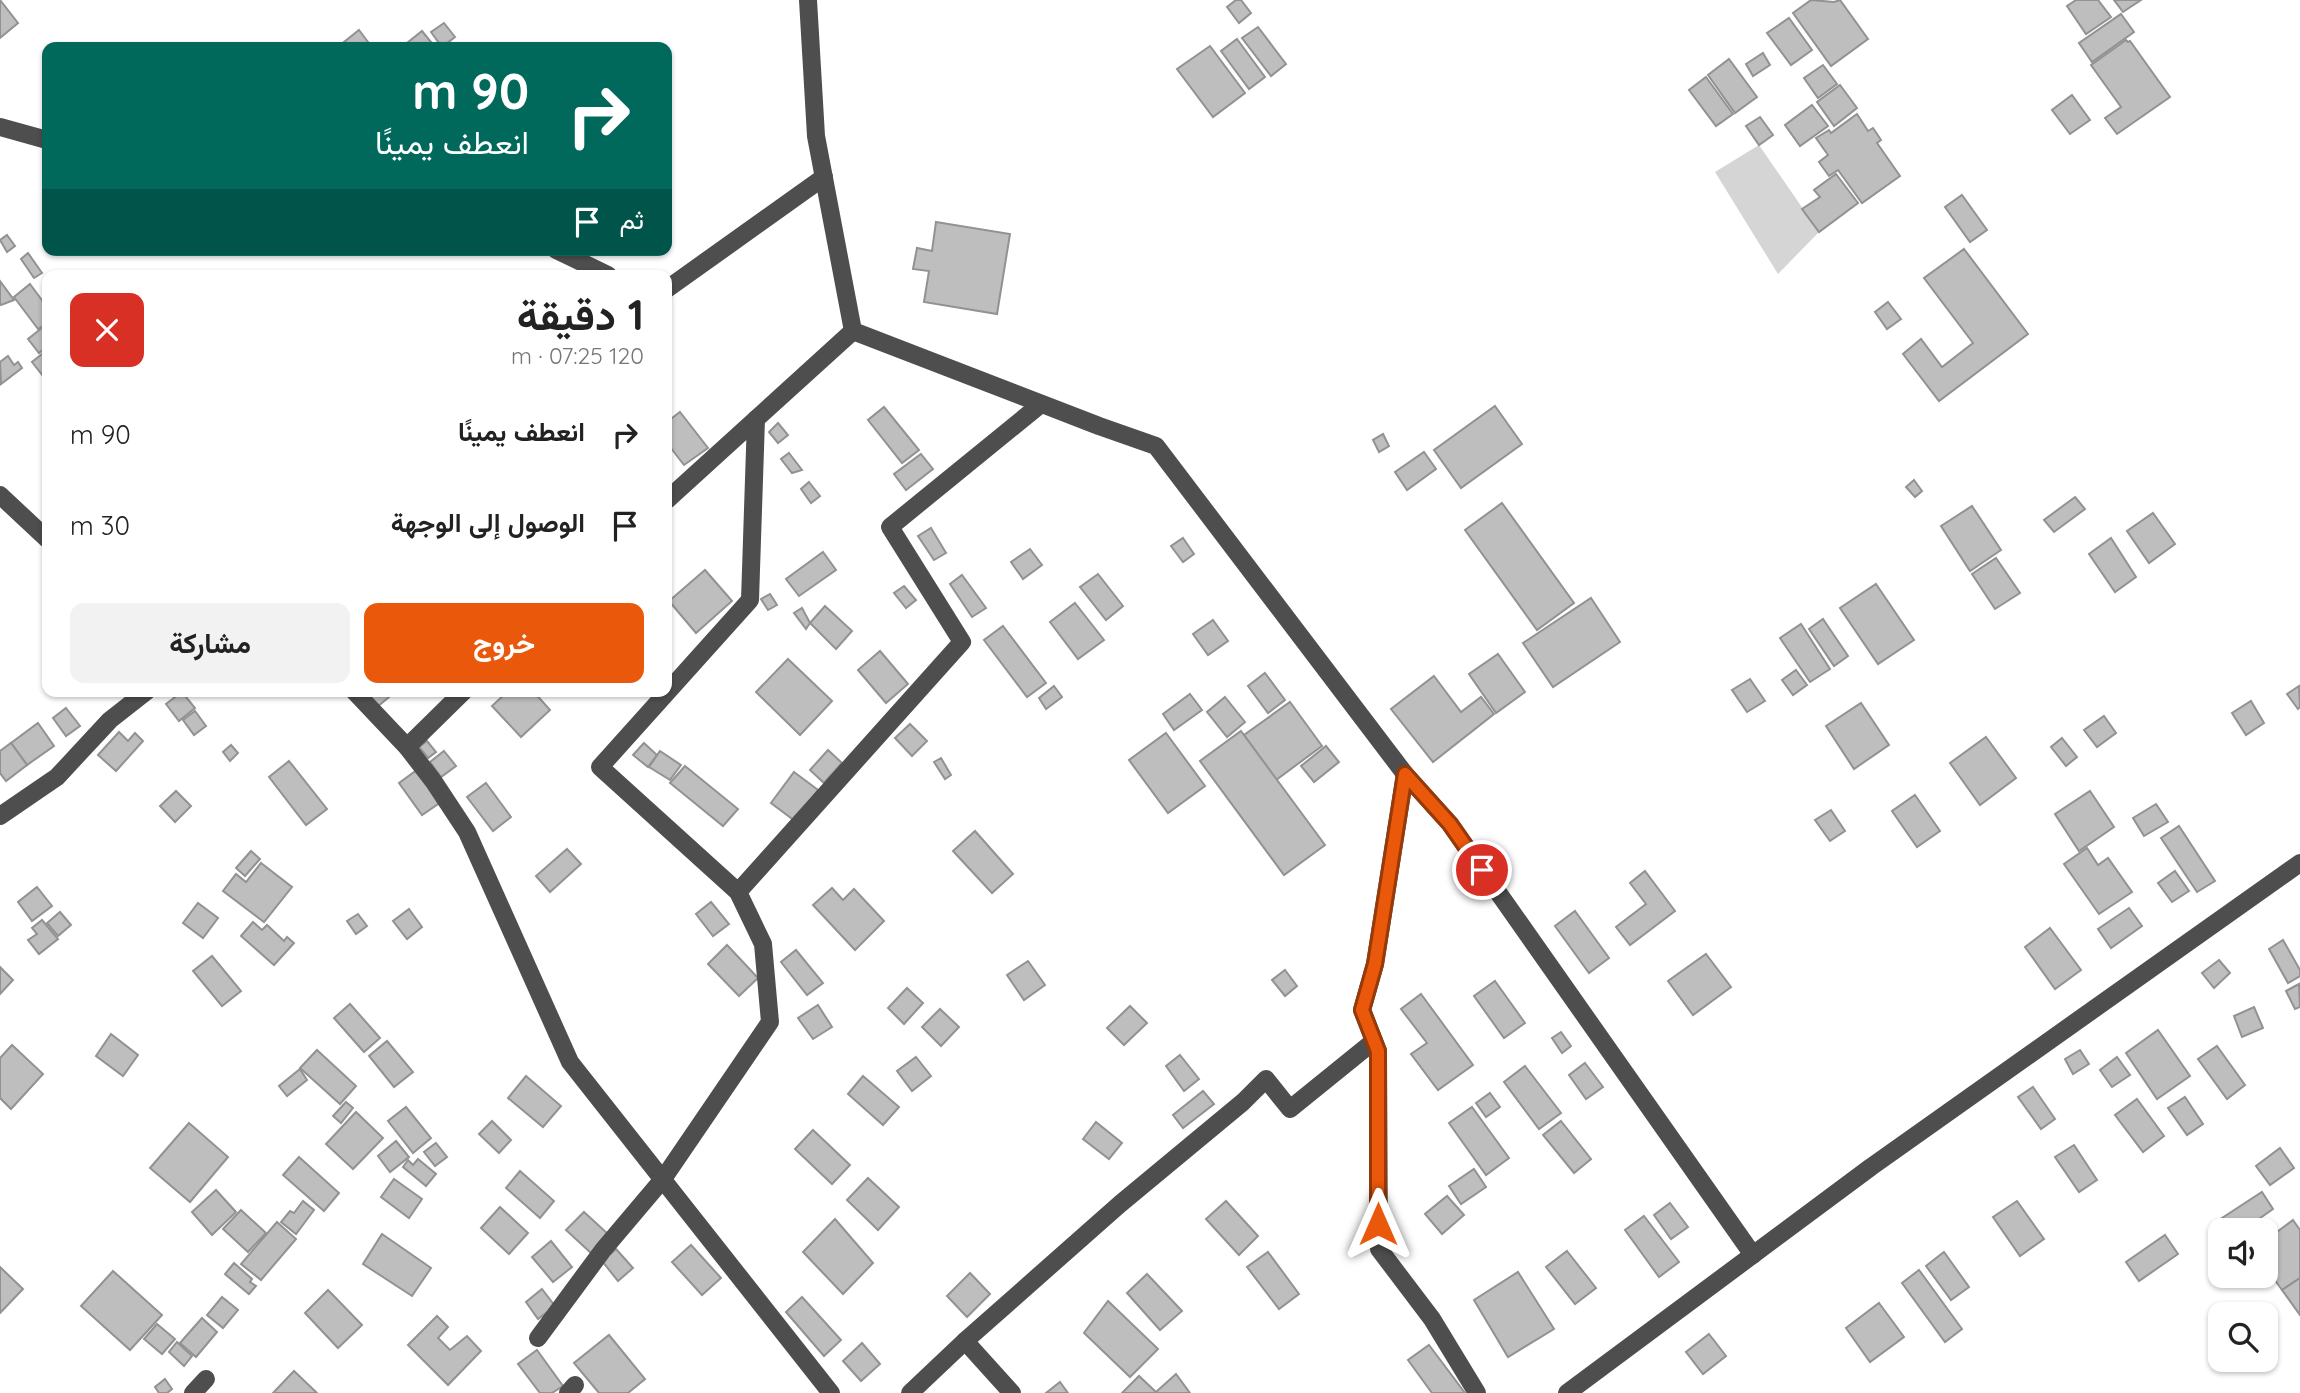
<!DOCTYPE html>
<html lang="ar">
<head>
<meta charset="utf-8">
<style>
	:root { --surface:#fff; --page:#f2f2f2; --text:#222; --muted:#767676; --accent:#ea580c }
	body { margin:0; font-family:Quicksand,Vazirmatn,sans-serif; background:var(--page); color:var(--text); direction:rtl; height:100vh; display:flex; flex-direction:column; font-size:26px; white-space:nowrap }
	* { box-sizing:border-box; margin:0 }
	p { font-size:23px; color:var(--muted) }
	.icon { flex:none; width:38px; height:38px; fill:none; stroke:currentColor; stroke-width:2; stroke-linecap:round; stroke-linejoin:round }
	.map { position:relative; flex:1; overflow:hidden; direction:ltr }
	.panel { position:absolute; left:42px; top:270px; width:630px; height:427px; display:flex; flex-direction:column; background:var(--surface); border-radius:14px; box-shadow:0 2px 5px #0004; direction:rtl }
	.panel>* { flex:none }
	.hud { position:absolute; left:42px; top:42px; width:630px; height:214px; border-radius:14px; box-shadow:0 2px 5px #0004; direction:rtl; background:#00695c; color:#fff; overflow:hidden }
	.controls { position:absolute; left:2208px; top:1218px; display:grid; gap:14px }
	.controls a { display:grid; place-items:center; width:70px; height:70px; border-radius:14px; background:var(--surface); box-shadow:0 2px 5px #0004; font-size:35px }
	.pin { position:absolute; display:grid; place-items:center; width:60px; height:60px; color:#fff; margin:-30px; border:4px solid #fff; border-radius:50%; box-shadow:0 2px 7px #0007 }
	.me { position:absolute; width:77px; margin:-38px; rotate:0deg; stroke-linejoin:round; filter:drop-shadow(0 0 5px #0008) }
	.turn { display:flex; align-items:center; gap:24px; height:147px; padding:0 28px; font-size:32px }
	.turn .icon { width:91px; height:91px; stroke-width:2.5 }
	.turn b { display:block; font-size:49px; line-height:60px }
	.then { display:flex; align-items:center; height:66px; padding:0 28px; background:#0003; gap:14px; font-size:26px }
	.round { display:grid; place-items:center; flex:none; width:74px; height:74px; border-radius:14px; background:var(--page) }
	.head { display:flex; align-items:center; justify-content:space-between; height:119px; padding:0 28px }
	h1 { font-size:42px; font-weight:700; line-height:52px }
	.primary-button { display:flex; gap:14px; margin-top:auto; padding:14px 28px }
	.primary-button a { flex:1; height:80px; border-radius:14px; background:var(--accent); color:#fff; font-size:28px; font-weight:700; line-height:80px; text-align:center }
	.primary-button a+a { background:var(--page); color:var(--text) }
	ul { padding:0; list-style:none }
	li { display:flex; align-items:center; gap:21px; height:91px; padding:0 28px }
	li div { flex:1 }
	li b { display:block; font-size:26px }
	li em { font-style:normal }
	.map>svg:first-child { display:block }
</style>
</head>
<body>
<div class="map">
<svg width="2300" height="1393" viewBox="0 0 2300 1393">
	<rect width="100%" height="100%" fill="#fff"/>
	<polygon fill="#d5d5d5" points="1759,145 1819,232 1778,274 1715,172"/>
	<g fill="#bebebe" stroke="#929292" stroke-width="2">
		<polygon points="0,0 18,23 0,38"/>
		<polygon points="1236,0 1241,0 1251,13 1239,23 1227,7"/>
		<polygon points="1811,0 1834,2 1840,0 1868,39 1831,66 1793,13"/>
		<polygon points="2076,0 2098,0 2111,17 2086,34 2067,6"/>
		<polygon points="2114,0 2141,0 2123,12"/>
		<polygon points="2121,14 2134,32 2092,62 2079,43"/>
		<polygon points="1789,18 1812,50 1791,65 1767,33"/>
		<polygon points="444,23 455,37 442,47 431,32"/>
		<polygon points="1258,27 1286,64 1271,76 1242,38"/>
		<polygon points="359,30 371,46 339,47 339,46"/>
		<polygon points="422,31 435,47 402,47"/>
		<polygon points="1237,39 1265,77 1249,89 1221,51"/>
		<polygon points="2126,40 2128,42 2130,41 2170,97 2117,134 2105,118 2121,107 2091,65"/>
		<polygon points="1210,46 1245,93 1213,117 1177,69"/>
		<polygon points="1763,53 1770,65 1753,76 1746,64"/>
		<polygon points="1729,59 1757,97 1735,113 1708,75"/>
		<polygon points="1823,65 1837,84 1818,98 1804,78"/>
		<polygon points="1706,77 1733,114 1716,126 1689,90"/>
		<polygon points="1840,85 1857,108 1834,126 1817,102"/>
		<polygon points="2072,95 2090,120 2070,134 2052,110"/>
		<polygon points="1812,105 1828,126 1800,146 1785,125"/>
		<polygon points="1857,114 1868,131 1873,128 1881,140 1877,143 1900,176 1862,203 1838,170 1829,176 1819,162 1828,155 1816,138 1829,130 1831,133"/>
		<polygon points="1760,117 1773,135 1759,145 1746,126"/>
		<polygon points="1836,174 1858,203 1819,232 1802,209 1820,197 1814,190"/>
		<polygon points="1962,195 1987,230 1970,242 1945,207"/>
		<polygon points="936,222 1010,234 997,314 924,302 929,271 913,269 917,248 932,251"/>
		<polygon points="7,235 15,246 7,252 0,240"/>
		<polygon points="1964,249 2028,334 1939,401 1903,354 1921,339 1942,367 1973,343 1924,278"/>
		<polygon points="28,253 42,273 34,278 21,259"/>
		<polygon points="0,281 14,300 1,305 0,303"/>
		<polygon points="30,284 47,307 47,323 38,329 14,297"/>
		<polygon points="1888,302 1901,319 1887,329 1875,312"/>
		<polygon points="47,324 47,347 39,353 28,339"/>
		<polygon points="47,350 47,381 32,362"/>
		<polygon points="8,356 14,365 18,362 22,368 1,384 0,362"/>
		<polygon points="1495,406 1522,444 1461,488 1434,450"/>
		<polygon points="884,407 919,450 902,463 868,420"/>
		<polygon points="680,412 708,448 684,465 667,443 667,422"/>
		<polygon points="778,423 788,435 778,443 769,432"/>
		<polygon points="1383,434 1389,446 1379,452 1373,440"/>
		<polygon points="1424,452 1436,469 1407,490 1395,472"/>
		<polygon points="789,453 802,470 792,473 781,459"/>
		<polygon points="921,454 933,469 906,490 894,474"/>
		<polygon points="1914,480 1922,491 1915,497 1906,487"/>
		<polygon points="809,482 820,496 811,503 801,489"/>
		<polygon points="2075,497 2085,509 2054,532 2044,520"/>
		<polygon points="1502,503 1574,603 1537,630 1465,530"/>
		<polygon points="1972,506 2001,550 1970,571 1941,526"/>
		<polygon points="2153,513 2175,544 2149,563 2127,531"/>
		<polygon points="931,528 946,553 934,560 918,536"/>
		<polygon points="1183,538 1194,554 1183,562 1171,546"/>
		<polygon points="2111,538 2136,577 2115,592 2089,554"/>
		<polygon points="1030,549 1042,565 1023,579 1011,562"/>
		<polygon points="823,552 836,570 799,596 786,579"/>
		<polygon points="1996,558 2020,593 1995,609 1972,574"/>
		<polygon points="705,570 732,601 696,633 669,601"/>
		<polygon points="1098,574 1123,606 1106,620 1080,587"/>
		<polygon points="962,575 986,608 972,617 950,584"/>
		<polygon points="1876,584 1914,640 1878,664 1840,608"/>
		<polygon points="904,586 916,600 906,608 894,593"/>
		<polygon points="770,594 777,605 768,610 761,599"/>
		<polygon points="1591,598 1620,642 1553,687 1523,643"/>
		<polygon points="1075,603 1104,640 1078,659 1050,622"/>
		<polygon points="825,606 852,631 836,649 810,623"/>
		<polygon points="802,608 810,623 806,629 794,613"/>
		<polygon points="1823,619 1848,656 1834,666 1809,629"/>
		<polygon points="1213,620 1228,641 1208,655 1193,634"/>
		<polygon points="1801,624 1830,669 1810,682 1780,638"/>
		<polygon points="1003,626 1046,683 1027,697 984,640"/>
		<polygon points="880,651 908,684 886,703 858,670"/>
		<polygon points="1498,654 1525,692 1496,713 1469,674"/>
		<polygon points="788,659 832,701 800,735 756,692"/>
		<polygon points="1796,670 1807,685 1793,695 1782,680"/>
		<polygon points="1265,673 1285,700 1268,713 1248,686"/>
		<polygon points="1434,676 1461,712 1481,697 1494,714 1433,762 1391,709"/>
		<polygon points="1750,679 1765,701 1747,712 1732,690"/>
		<polygon points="1054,686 1062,697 1046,709 1039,698"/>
		<polygon points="2299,686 2300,707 2298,709 2287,694"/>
		<polygon points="364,691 395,691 395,692 377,707"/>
		<polygon points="508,691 533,691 550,710 521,737 492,706"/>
		<polygon points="182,692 195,708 179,721 166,704"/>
		<polygon points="1190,694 1202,710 1174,730 1163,714"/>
		<polygon points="1225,697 1245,722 1227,737 1207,712"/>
		<polygon points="2251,701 2264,723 2246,735 2232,713"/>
		<polygon points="1290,702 1322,746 1276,780 1244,735"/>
		<polygon points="1861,703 1889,745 1854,769 1826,726"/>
		<polygon points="66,708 80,726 66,736 53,718"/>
		<polygon points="195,711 206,726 194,735 183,720"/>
		<polygon points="2104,716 2116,733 2097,747 2084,730"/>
		<polygon points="38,723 54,746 27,765 11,743"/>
		<polygon points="910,724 927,741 912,756 895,738"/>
		<polygon points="1241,731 1325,845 1284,875 1200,761"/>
		<polygon points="119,732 128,741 135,733 143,741 116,771 98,755"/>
		<polygon points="1166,733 1205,786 1168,813 1129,760"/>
		<polygon points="1986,737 2016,778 1980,805 1950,763"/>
		<polygon points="2062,738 2077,757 2066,766 2051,747"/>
		<polygon points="427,741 436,752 428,758 419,747"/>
		<polygon points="11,743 27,765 6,781 0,773 0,751"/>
		<polygon points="644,743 657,755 648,767 633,755"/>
		<polygon points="231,745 238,753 230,761 223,752"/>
		<polygon points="1326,746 1339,762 1314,782 1301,766"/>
		<polygon points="828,750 842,763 824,783 810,770"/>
		<polygon points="444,751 456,766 441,777 430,762"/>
		<polygon points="660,751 681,765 670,780 649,767"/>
		<polygon points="941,758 951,775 945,779 934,762"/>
		<polygon points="289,761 327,809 306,825 269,777"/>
		<polygon points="685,766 738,809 723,826 670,783"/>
		<polygon points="417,770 441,802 422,815 399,783"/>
		<polygon points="794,772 818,790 795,821 771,803"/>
		<polygon points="486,783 511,817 493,831 467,797"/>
		<polygon points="176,791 191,806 175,822 160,806"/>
		<polygon points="2090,791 2114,827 2079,851 2055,814"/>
		<polygon points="1915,795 1940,831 1917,847 1892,811"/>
		<polygon points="2156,804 2168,822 2144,836 2133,818"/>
		<polygon points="1831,810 1845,831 1830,841 1815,820"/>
		<polygon points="2179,826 2215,881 2197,892 2161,838"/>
		<polygon points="975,831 1013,874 992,893 953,851"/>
		<polygon points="2087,848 2098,865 2108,858 2132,892 2099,914 2064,864"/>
		<polygon points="567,849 581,864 550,892 536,876"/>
		<polygon points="251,851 260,859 245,876 236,868"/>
		<polygon points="261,863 292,887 264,922 223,891 236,874 246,882"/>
		<polygon points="1645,871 1675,911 1630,945 1616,927 1646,904 1630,883"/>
		<polygon points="2175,871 2189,891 2172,902 2158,883"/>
		<polygon points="37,887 52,906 32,921 18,902"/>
		<polygon points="832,888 843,900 854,889 884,921 855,950 813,905"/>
		<polygon points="711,902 729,924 713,936 696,914"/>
		<polygon points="198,903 218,918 203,938 183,923"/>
		<polygon points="2129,908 2142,926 2111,948 2098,929"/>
		<polygon points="409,909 422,927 407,939 393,921"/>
		<polygon points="1575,911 1609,958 1589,973 1555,926"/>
		<polygon points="60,912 71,925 58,936 47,923"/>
		<polygon points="358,914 367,926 356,934 347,921"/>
		<polygon points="42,920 58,939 39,954 28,940 37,934 32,928"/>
		<polygon points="253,922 262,930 267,925 284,941 287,937 294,943 274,965 241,936"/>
		<polygon points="2050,928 2081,970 2055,989 2025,947"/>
		<polygon points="2283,940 2300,970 2300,976 2288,983 2269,949"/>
		<polygon points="727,945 758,978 739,996 708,964"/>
		<polygon points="796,950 823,983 807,995 781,962"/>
		<polygon points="1706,954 1731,987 1693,1015 1668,981"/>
		<polygon points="212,956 241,991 222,1006 193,971"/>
		<polygon points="2219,960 2230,973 2214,988 2202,973"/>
		<polygon points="1028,961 1045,985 1024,1000 1007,975"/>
		<polygon points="0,967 13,980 0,994"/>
		<polygon points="1285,970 1297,986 1285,996 1272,980"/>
		<polygon points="1495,981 1525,1023 1504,1038 1474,996"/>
		<polygon points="2299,984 2300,1007 2295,1009 2286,991"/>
		<polygon points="907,988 923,1003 904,1024 888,1008"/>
		<polygon points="1421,994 1473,1065 1438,1090 1411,1054 1427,1043 1401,1009"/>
		<polygon points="350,1004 380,1038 364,1052 334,1018"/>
		<polygon points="818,1005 832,1027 813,1039 798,1018"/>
		<polygon points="1130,1006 1147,1023 1124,1045 1107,1028"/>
		<polygon points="2254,1007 2263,1028 2242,1037 2234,1016"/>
		<polygon points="940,1009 959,1027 941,1046 922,1027"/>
		<polygon points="2158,1030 2190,1076 2157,1099 2126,1053"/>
		<polygon points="1561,1032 1571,1046 1562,1053 1552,1038"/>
		<polygon points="111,1034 138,1055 123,1076 96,1056"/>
		<polygon points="387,1041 413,1072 394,1087 369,1056"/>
		<polygon points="12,1045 43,1074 11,1109 0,1098 0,1058"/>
		<polygon points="2217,1046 2245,1085 2227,1099 2198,1059"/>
		<polygon points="317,1050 356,1086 340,1104 300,1068"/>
		<polygon points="2080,1050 2089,1064 2073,1074 2065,1059"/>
		<polygon points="1180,1055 1199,1079 1184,1091 1166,1066"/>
		<polygon points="916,1057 931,1076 912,1091 897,1071"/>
		<polygon points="2117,1057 2130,1075 2112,1087 2100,1070"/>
		<polygon points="1585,1063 1603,1087 1586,1099 1569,1075"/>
		<polygon points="1525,1066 1561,1113 1539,1129 1504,1082"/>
		<polygon points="300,1069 307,1080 287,1096 279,1086"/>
		<polygon points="526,1076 561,1106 543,1127 508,1098"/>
		<polygon points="863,1076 899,1107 883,1125 848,1094"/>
		<polygon points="2033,1087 2055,1119 2041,1129 2018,1097"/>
		<polygon points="1203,1091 1214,1104 1183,1128 1173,1115"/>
		<polygon points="1490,1093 1500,1107 1486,1117 1476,1103"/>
		<polygon points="2185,1097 2203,1124 2187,1135 2168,1108"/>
		<polygon points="2137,1099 2164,1136 2143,1152 2115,1115"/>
		<polygon points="346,1102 353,1108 341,1123 333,1116"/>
		<polygon points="406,1107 431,1138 413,1153 388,1121"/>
		<polygon points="1472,1107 1509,1158 1486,1175 1449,1123"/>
		<polygon points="356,1112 383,1138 353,1169 326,1144"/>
		<polygon points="492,1121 511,1140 499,1153 479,1134"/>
		<polygon points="1561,1121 1591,1159 1574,1173 1543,1135"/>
		<polygon points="1096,1122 1122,1143 1109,1159 1083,1139"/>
		<polygon points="189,1123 228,1157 190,1202 150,1168"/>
		<polygon points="813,1130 850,1165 832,1184 795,1149"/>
		<polygon points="396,1141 409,1157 390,1172 378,1156"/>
		<polygon points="436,1143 447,1157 435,1166 424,1152"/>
		<polygon points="2074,1145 2097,1180 2079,1192 2055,1157"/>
		<polygon points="2280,1148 2294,1168 2270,1185 2256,1166"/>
		<polygon points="299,1157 339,1193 324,1211 283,1175"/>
		<polygon points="418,1159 436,1174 426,1186 403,1167 408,1160 413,1165"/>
		<polygon points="1474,1169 1486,1187 1461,1204 1449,1186"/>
		<polygon points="520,1171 554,1201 540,1218 506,1188"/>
		<polygon points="868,1178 899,1207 878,1230 847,1200"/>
		<polygon points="394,1179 422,1199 409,1218 381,1197"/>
		<polygon points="216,1190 236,1212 212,1235 192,1212"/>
		<polygon points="2262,1192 2273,1209 2243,1230 2230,1230 2222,1218"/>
		<polygon points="1447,1196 1464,1215 1442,1234 1425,1214"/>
		<polygon points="303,1201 314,1210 296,1234 281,1222 290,1211 294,1213"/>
		<polygon points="1226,1201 1258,1236 1239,1255 1206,1219"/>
		<polygon points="2017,1201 2044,1239 2020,1256 1993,1217"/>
		<polygon points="1670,1203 1688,1227 1671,1239 1654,1215"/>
		<polygon points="500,1207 528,1233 509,1254 481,1228"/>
		<polygon points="241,1210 266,1233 248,1252 223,1229"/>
		<polygon points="584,1212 608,1234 591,1253 566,1230"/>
		<polygon points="1644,1216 1679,1262 1659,1277 1625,1230"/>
		<polygon points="835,1219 873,1263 843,1294 803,1252"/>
		<polygon points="2293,1220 2300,1230 2300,1278 2282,1290 2266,1268 2266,1240"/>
		<polygon points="277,1222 296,1239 261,1280 241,1264"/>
		<polygon points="382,1234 431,1268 412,1296 363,1264"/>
		<polygon points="2165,1235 2178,1254 2139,1281 2126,1262"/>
		<polygon points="551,1241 572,1267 553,1282 532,1257"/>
		<polygon points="691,1245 721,1278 702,1295 672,1262"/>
		<polygon points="616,1249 633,1268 618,1281 602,1261"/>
		<polygon points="1567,1251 1596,1288 1575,1304 1546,1267"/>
		<polygon points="1268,1252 1299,1294 1279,1309 1247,1267"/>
		<polygon points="1944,1252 1969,1287 1951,1300 1926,1266"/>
		<polygon points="234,1263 252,1279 250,1282 256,1286 249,1294 225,1274"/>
		<polygon points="0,1267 23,1289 0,1313"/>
		<polygon points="1919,1270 1962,1329 1945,1342 1902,1283"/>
		<polygon points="113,1271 162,1315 130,1350 81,1306"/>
		<polygon points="1518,1272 1554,1329 1508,1357 1474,1300"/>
		<polygon points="970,1273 990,1294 967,1317 947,1296"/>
		<polygon points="1147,1274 1182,1311 1160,1330 1127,1293"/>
		<polygon points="2300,1278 2300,1315 2282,1290"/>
		<polygon points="542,1289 555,1306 538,1319 526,1302"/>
		<polygon points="328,1290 362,1325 338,1348 305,1313"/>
		<polygon points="222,1297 238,1310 223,1328 207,1315"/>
		<polygon points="802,1297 841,1340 824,1356 786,1312"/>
		<polygon points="1108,1301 1158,1349 1130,1377 1084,1333"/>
		<polygon points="1879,1303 1904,1337 1870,1362 1846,1328"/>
		<polygon points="437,1316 448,1327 438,1338 450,1350 467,1336 481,1351 448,1385 408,1345"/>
		<polygon points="202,1318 217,1332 196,1357 180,1343"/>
		<polygon points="157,1324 175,1339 162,1354 144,1339"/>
		<polygon points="1709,1334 1726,1356 1703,1374 1686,1352"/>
		<polygon points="609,1335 645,1379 628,1393 599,1393 574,1363"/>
		<polygon points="177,1342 192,1356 184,1366 169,1352"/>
		<polygon points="862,1343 880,1364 861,1381 843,1361"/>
		<polygon points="1429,1345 1465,1393 1432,1393 1408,1360"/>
		<polygon points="537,1350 563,1386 552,1393 540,1393 518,1364"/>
		<polygon points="294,1371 317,1393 273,1393"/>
		<polygon points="1176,1374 1190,1393 1122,1393 1139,1376 1156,1392"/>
		<polygon points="165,1379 172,1389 167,1393 159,1393 155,1387"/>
		<polygon points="1060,1382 1068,1393 1046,1393"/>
	</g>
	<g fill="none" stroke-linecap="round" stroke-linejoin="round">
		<g stroke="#4e4e4e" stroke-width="18">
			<polyline points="808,0 816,136 853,331 1099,426 1156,446 1405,774 1450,824 1753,1255"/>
			<polyline points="0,127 47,140"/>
			<polyline points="556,250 608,275"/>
			<polyline points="667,289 824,177"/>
			<polyline points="0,495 47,539"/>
			<polyline points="667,500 853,331"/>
			<polyline points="354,691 407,747 434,782 467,832 570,1062 831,1393"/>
			<polyline points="407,747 464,691"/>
			<polyline points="1405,774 1375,964 1362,1010 1378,1051 1379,1249 1432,1319 1477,1393"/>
			<polyline points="0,816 57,777 110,720 147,691"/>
			<polyline points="738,892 962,642 890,527 1041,404"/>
			<polyline points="538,1338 603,1250 663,1179 770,1022 763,944 738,892 600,767 750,600 756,419"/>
			<polyline points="965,1341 1012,1393"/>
			<polyline points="193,1393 206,1379"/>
			<polyline points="568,1393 575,1385"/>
			<polyline points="910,1393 965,1341 1120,1204 1243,1102 1266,1079 1290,1109 1374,1041"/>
			<polyline points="1567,1393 1871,1167 2300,863"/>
		</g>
	</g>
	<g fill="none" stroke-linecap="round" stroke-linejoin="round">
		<defs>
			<polyline id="route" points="1378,1224 1378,1051 1362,1010 1375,964 1405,774 1450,824 1482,870"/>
		</defs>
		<use href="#route" stroke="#983908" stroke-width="18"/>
		<use href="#route" stroke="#ea580c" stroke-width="12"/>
	</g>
</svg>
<div class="controls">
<a><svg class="icon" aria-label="sound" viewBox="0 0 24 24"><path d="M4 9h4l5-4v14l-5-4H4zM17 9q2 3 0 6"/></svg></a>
<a><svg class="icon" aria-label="search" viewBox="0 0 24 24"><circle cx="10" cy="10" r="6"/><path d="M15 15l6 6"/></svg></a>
</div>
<div class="pin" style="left:1482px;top:870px;background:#d93025"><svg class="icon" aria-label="arrive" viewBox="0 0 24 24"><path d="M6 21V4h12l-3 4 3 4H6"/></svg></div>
<svg class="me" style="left:1378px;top:1224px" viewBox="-20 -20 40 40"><path d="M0-17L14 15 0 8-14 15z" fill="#ea580c" stroke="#fff" stroke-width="4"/></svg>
<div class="hud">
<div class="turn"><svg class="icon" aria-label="right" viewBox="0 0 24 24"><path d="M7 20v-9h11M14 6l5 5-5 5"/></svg><div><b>90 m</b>انعطف يمينًا</div></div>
<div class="then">ثم<svg class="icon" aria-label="arrive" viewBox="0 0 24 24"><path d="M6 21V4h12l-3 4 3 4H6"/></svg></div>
</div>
<section class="panel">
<div class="head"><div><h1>1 دقيقة</h1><p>120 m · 07:25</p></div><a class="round" style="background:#d93025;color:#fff"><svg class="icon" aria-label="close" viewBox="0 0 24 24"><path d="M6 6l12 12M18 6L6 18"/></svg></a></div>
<ul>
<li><svg class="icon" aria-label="right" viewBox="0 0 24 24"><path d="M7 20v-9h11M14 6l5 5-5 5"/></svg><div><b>انعطف يمينًا</b></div><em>90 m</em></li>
<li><svg class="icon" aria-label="arrive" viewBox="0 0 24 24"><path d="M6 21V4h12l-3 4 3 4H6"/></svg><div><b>الوصول إلى الوجهة</b></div><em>30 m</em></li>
</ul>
<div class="primary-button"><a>خروج</a><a>مشاركة</a></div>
</section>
</div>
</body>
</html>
